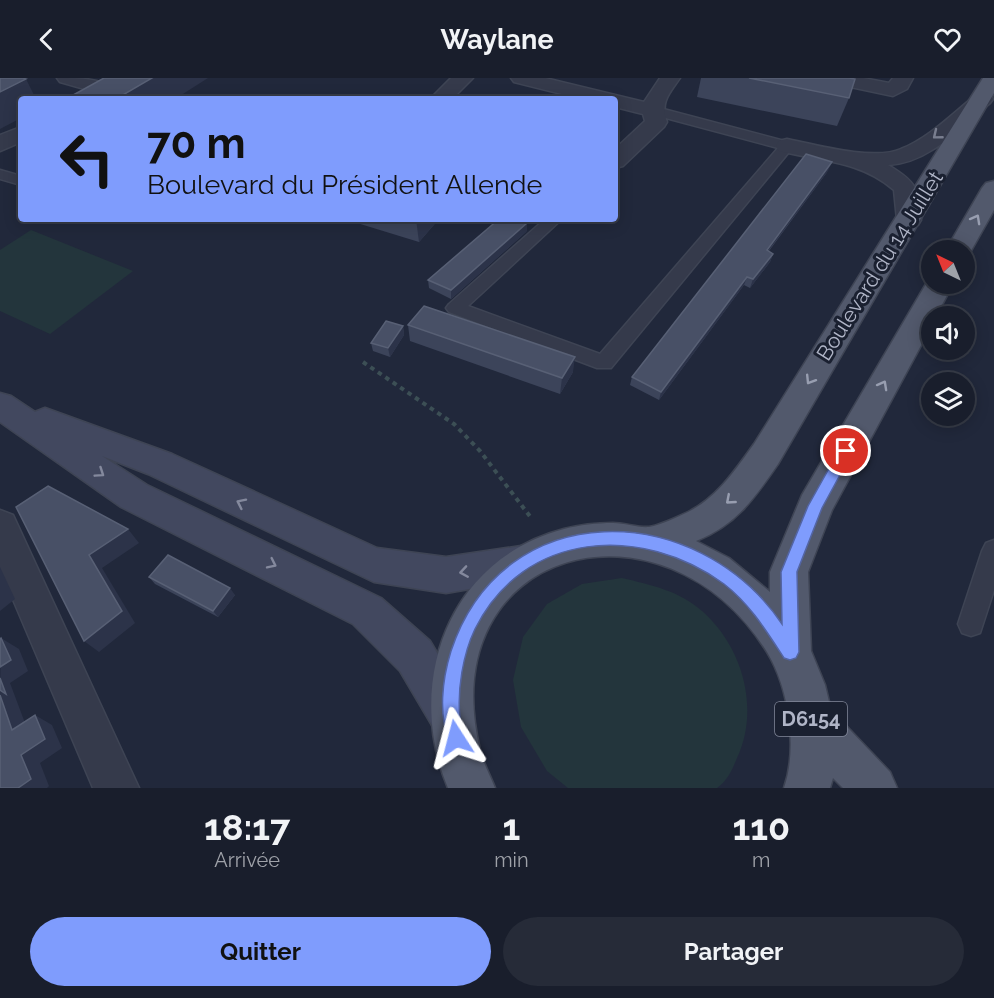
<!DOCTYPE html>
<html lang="fr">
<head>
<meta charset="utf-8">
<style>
	:root { --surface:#191e2c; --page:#262b38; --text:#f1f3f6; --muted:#9fa2a9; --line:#373c48; --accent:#7f9cfd }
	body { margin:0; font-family:Raleway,sans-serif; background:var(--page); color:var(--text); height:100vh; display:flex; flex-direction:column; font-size:22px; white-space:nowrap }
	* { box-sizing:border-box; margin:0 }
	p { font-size:20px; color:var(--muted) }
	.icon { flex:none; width:33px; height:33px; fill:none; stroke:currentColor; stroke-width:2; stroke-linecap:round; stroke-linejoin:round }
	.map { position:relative; height:710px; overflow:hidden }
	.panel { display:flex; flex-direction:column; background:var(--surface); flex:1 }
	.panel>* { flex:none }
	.banner { position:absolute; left:18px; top:18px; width:600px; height:126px; border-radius:6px; box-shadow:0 3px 15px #0003,0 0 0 2px var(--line); background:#7f9cfd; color:#111; overflow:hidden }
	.needle { width:39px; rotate:317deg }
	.fabs { position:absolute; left:921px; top:162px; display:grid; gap:12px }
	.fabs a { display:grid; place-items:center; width:54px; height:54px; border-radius:50%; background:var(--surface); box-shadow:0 3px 15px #0003,0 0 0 2px var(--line); font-size:30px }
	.pin { position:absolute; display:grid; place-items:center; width:51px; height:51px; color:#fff; margin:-26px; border:3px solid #fff; border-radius:50%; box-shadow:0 2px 6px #0007 }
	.me { position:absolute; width:66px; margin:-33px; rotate:351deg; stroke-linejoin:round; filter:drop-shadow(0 0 4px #0008) }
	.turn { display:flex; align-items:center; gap:21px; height:126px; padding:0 30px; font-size:27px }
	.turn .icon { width:78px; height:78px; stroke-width:2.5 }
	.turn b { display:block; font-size:42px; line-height:51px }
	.eta { display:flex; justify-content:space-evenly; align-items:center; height:102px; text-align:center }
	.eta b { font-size:36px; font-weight:700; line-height:42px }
	.action { display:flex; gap:12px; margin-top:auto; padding:12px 30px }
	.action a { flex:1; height:69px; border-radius:36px; background:var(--accent); color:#111; font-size:24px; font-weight:700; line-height:69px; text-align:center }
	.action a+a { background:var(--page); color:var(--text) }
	header { display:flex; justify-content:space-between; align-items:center; height:78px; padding:0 30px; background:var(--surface); font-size:27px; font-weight:700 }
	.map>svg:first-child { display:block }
</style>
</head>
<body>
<header><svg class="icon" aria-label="back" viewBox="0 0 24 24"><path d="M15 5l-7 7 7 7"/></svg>Waylane<svg class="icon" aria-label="heart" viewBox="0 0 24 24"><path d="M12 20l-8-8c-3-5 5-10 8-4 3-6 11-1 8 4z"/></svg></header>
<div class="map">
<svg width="994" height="710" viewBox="0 0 994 710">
	<rect width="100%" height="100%" fill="#21283b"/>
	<g fill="#23353c">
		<polygon points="31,152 133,193 50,256 0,233 0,172"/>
		<path d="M622,500C651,507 680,513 702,533C743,569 760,631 737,680C732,692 728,702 717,710H568L547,693L521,649L513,602L523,559L547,526L582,506Z"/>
	</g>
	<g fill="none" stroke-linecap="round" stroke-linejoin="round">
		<defs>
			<g id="lane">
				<polygon points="652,28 792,65 794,68 611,290 597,290 449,234 446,230 449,226 545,141 562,141 468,228 600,276 778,70 647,35 647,29"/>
				<polygon points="0,92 21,98 21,107 0,101"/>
				<polygon points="994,462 994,512 980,555 971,558 962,555 958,546 982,473 986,465"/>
			</g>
			<g id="street">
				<path d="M57,0C73,0 102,0 112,10L109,14L102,16L60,4Z"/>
				<polygon points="451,0 473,0 452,21 430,21"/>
				<path d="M511,0H545L644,24L660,0H680C669,16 660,24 667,44L664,49L623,88L615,90V71L645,43L643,36L615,29V21H582L514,4Z"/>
				<polygon points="824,0 863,0 889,5 893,0 913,0 907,11 893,18 827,4"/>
				<path d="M983,15L990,17L993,21L990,25C960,50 929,85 888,87C917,104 918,110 921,142L918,147L909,149L900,147L897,142L894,112C861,83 820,83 779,73L776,68L779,63L787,61C816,67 874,83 901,71C929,60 953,35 976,17Z"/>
				<polygon points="21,49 21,64 0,73 0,57"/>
				<polygon points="0,432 13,437 139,710 93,710 0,491"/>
			</g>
			<polygon id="secondary" points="0,315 11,318 35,334 45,330 172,376 377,470 446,479 521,468 534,473 540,485 534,497 521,502 446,515 374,504 148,396 102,378 147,407 381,520 430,563 466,624 473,639 466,654 451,661 436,654 400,593 353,546 121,429 0,344"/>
			<g id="primary">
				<path d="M983,0H994V15L778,386C754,421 736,447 696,463L729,480L770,514V494L802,417L926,206L932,199V206H953L936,238H932V247L832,432L808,494L811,573L825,607L831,632L890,694L897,710H843L833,700L830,710H784C798,670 789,610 767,574C663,408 431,469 480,672C483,685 490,697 495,710H448C404,605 448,481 564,451C579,447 597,445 613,445C625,445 638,450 649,449C661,447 677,439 688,434C717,420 736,391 754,366Z"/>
				<polygon points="994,103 994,132 968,178 964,179 964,172 946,172 982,110 986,105"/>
			</g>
		</defs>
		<use href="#lane" stroke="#3e4454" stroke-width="3"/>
		<use href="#street" stroke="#3e4454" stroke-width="3"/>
		<use href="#secondary" stroke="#3e4454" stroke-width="3"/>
		<use href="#primary" stroke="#3e4454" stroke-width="3"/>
		<polyline stroke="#3c4f55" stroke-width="4" stroke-dasharray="4.5 4.5" stroke-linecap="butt" points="363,284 454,346 480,373 532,441"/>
		<use href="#lane" fill="#353a4b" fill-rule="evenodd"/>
		<use href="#street" fill="#353a4b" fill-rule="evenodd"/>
		<use href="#secondary" fill="#42485f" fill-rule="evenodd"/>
		<use href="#primary" fill="#52596c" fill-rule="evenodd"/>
	</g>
	<g fill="#3c445a">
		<polygon points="701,0 849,0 849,20 837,48 697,19"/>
		<polygon points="828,93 769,173 773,176 770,184 750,210 744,207 659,322 630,307 632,299"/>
		<polygon points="344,141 439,141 419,164"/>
		<polygon points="527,153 451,221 429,210 428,202"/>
		<polygon points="408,247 573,294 560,316 410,263"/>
		<polygon points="403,248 404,257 390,279 373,273 371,265"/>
		<polygon points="149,499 235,517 218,539 155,506"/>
	</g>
	<g fill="#2c3349">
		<polygon points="152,0 208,0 175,21 116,21"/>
		<polygon points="26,1 36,21 21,21 21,40 0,51 0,14"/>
		<polygon points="832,84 828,93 763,180 767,172"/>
		<polygon points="416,141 439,141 419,164"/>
		<polygon points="527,145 527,153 451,221 451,212"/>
		<polygon points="773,176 770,184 750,210 753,201"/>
		<polygon points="747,199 744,207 659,322 661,314"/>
		<polygon points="403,248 404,257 390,279 388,270"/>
		<polygon points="575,279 573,294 560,316 562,300"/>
		<polygon points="128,451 139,465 102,490 135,545 99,574 84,563 89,477"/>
		<polygon points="0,489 15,521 0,533"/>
		<polygon points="230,510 235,517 218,539 213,533"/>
		<polygon points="1,560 19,571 28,593 10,605 31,661 12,652 0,617"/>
		<polygon points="35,637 52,647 62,670 40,685 49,708 47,710 18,710 21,677"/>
	</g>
	<g fill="#485066" stroke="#586075" stroke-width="1.5">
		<polygon points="0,0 23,0 26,1 0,14"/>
		<polygon points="104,0 152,0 116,21 66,21"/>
		<polygon points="749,0 849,0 855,1 849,20"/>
		<polygon points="806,76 832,84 767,172 773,176 753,201 747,199 661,314 632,299"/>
		<polygon points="499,141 517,141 527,145 451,212 428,202"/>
		<polygon points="424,228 575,279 562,300 408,247"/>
		<polygon points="386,243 403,248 388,270 371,265"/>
		<polygon points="48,408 128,451 89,477 122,533 84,563 16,429"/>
		<polygon points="168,477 230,510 213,533 149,499"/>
		<polygon points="1,560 11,582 0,589 0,561"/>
		<polygon points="0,600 6,616 0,612"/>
		<polygon points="0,617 12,652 35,637 45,661 21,677 31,701 18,710 0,710"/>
	</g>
	<defs><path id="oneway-chevron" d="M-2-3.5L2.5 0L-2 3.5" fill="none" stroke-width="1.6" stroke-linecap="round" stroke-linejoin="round" transform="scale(1.5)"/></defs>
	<use stroke="#797e8f" href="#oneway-chevron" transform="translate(937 57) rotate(141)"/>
	<g stroke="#989eb0">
		<use href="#oneway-chevron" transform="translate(976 141) rotate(-61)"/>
		<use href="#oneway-chevron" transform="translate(810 302) rotate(122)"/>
		<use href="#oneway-chevron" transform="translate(883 307) rotate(-61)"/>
		<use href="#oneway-chevron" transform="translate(730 422) rotate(139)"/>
	</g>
	<g stroke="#84899d">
		<use href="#oneway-chevron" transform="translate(100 395) rotate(34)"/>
		<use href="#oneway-chevron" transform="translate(241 425) rotate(-154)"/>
		<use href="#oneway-chevron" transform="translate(272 486) rotate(26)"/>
		<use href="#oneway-chevron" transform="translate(464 494) rotate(171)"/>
	</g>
	<path fill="#7f9cfd" stroke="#5365a4" stroke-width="1.5" d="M846,367L853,373L822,430L797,494L799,574L796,580L790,582L784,580C767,554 750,526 724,506C642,446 524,452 475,551C463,576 457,612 460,640C462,650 467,656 463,666L456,669L450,666C438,637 442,602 451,573C503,416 697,421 782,546L781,494L808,428L841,369Z"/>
	<g text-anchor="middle" stroke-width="6" stroke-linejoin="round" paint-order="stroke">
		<rect fill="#1a2030" stroke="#83889a" stroke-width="1.5" x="775" y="624" width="72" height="34" rx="4.5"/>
		<g font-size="20" font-weight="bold" fill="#b0b5c7">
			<text x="811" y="648">D6154</text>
		</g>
		<g font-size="21" fill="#b0b5c7" stroke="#1a2030">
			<text transform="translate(880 188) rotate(-58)" y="7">Boulevard du 14 Juillet</text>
		</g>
	</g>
</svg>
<div class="fabs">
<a><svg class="needle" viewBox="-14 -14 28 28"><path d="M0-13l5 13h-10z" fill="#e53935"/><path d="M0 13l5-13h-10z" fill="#9fa2a9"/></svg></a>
<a><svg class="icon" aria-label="sound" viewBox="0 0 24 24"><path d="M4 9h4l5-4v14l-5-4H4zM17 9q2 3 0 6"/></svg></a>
<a><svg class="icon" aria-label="layers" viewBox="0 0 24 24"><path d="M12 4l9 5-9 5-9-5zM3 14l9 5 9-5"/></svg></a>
</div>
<div class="pin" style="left:846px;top:373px;background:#d93025"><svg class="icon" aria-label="arrive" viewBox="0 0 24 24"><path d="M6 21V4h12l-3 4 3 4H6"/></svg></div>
<svg class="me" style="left:456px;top:660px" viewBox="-20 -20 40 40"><path d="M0-17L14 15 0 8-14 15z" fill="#7f9cfd" stroke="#fff" stroke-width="4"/></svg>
<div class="banner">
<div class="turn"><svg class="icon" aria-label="left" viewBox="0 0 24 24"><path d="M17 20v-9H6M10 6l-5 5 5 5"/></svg><div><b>70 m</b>Boulevard du Président Allende</div></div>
</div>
</div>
<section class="panel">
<div class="eta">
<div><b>18:17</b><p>Arrivée</p></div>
<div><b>1</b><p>min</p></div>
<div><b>110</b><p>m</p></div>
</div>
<div class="action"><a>Quitter</a><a>Partager</a></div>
</section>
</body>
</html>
